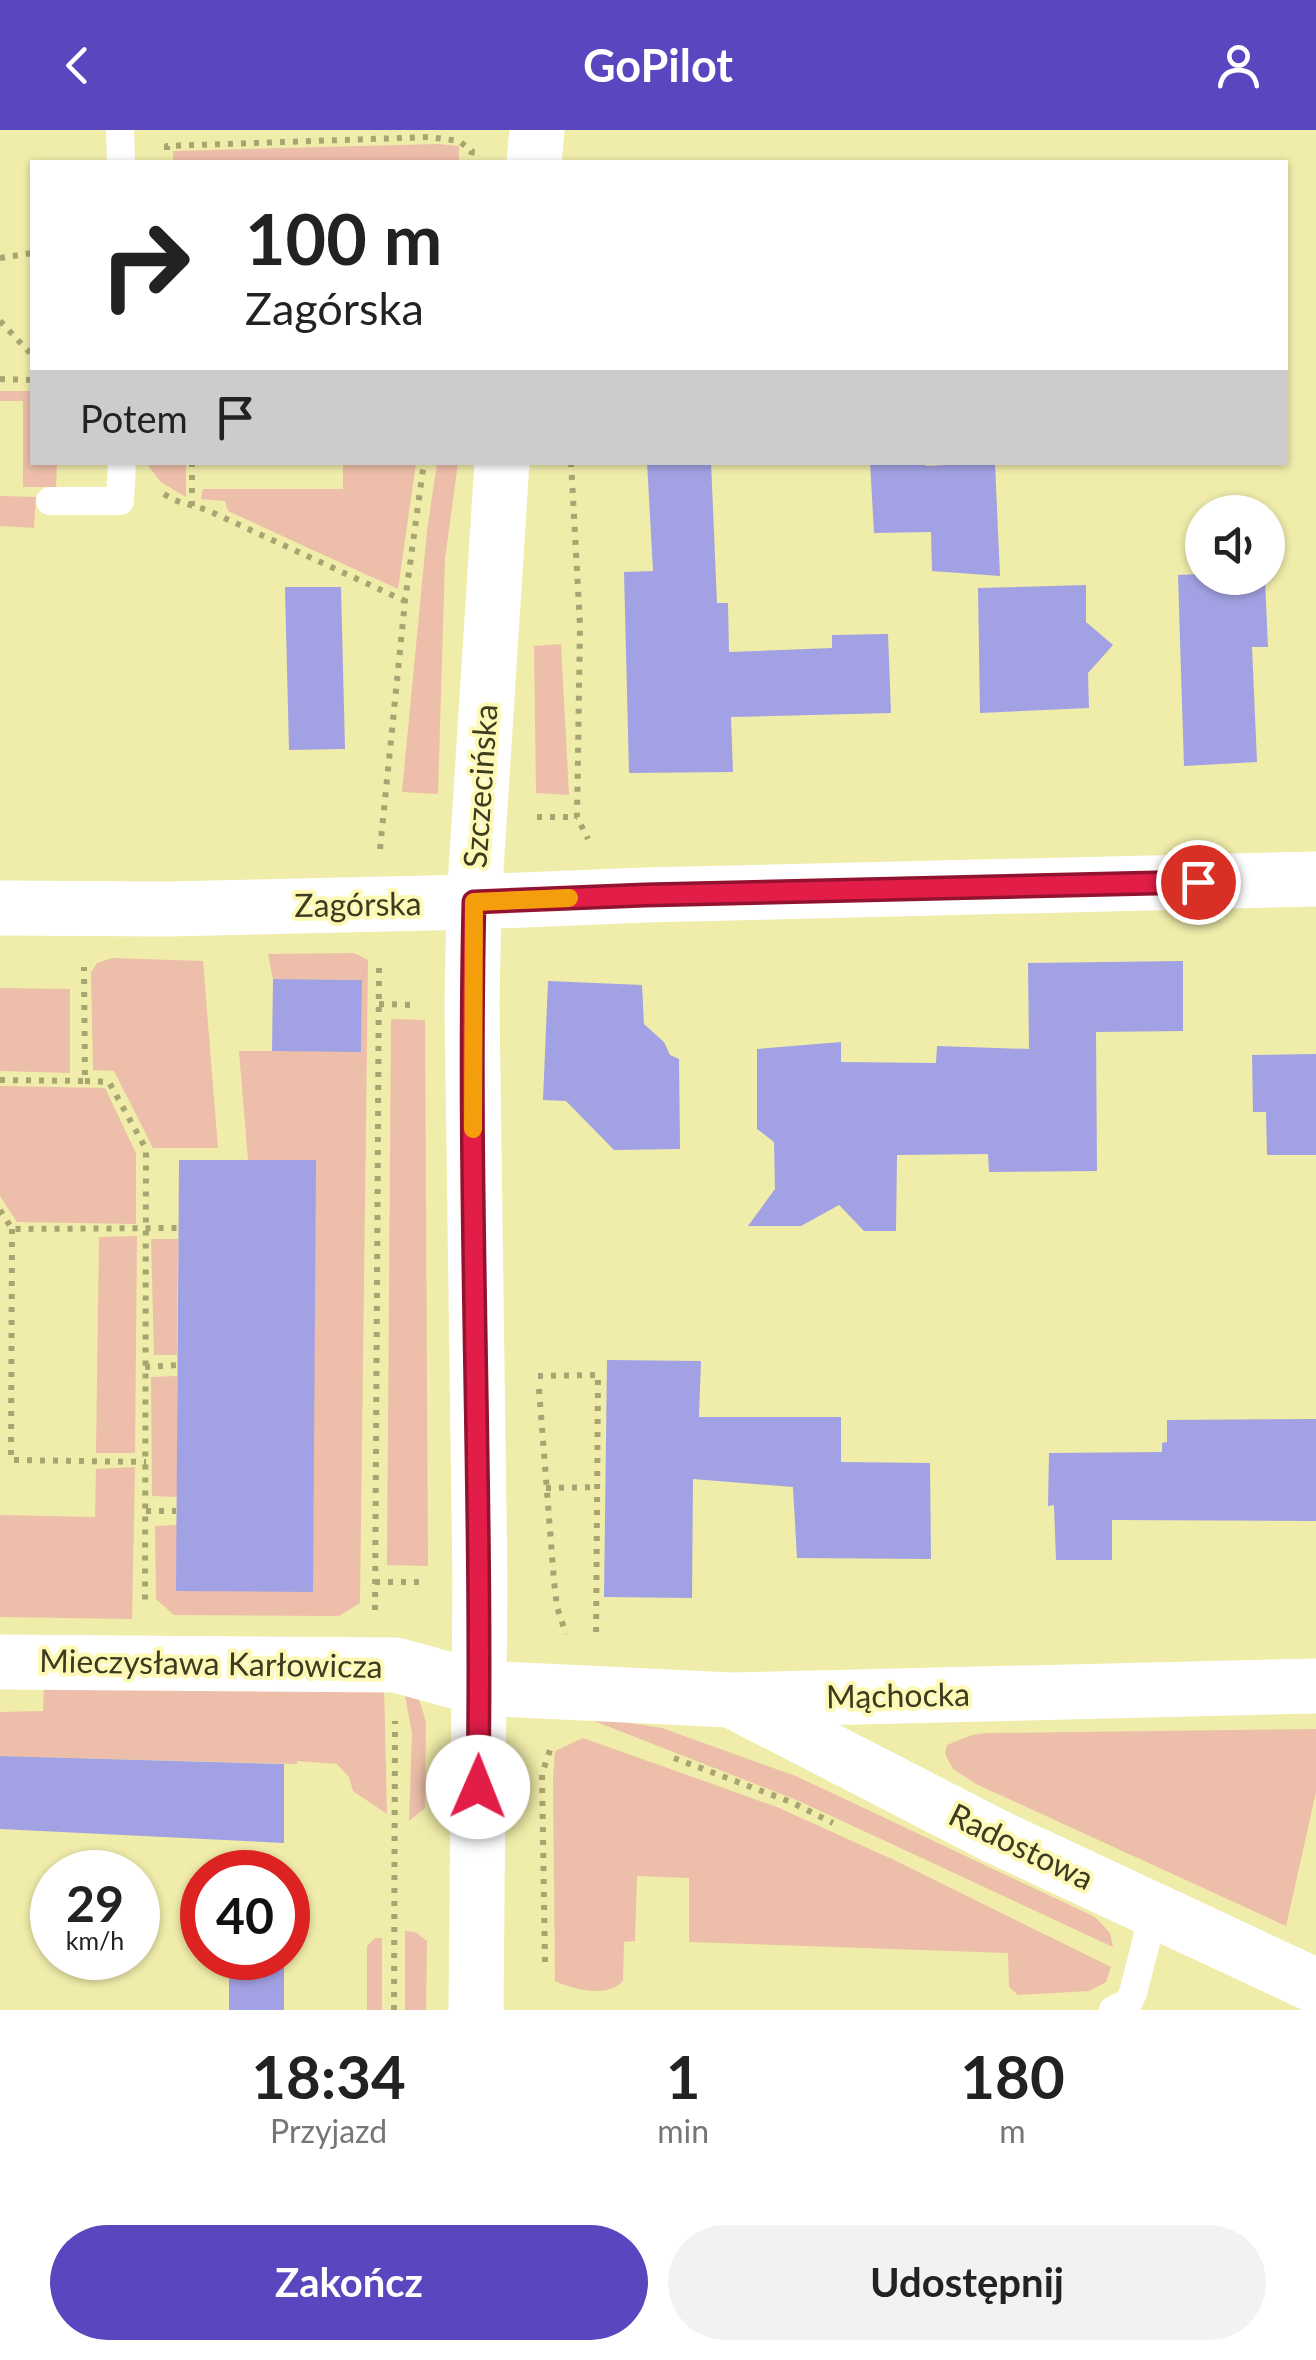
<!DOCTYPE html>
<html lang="pl">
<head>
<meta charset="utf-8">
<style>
	:root { --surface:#fff; --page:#f2f2f2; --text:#222; --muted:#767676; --accent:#5a46be }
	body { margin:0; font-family:Lato,sans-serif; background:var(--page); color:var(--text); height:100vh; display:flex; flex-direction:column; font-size:38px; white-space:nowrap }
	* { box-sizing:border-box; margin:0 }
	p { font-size:32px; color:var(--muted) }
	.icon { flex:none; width:55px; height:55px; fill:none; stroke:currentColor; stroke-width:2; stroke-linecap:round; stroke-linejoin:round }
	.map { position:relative; height:1880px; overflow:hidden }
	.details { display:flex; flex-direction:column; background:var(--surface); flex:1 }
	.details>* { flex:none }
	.hud { position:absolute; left:30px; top:30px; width:1258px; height:305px; border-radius:0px; box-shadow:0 2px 8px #0004; background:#fff; color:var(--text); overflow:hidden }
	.buttons { position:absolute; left:1185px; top:365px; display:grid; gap:20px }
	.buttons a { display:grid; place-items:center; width:100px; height:100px; border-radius:50%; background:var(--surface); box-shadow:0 2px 8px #0004; font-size:50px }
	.speed { position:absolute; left:30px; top:1720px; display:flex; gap:20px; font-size:50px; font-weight:700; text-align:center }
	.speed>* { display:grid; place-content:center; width:130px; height:130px; border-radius:50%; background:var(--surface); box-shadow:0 2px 8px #0004; line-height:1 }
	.speed small { font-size:25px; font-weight:400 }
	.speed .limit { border:15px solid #d22; background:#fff; color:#111 }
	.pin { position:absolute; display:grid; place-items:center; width:85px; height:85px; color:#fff; margin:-42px; border:5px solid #fff; border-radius:50%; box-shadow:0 2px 10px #0007 }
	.me { position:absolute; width:110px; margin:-55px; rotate:1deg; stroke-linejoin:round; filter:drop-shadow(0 0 8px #0008) }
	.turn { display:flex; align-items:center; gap:35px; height:210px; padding:0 50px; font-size:45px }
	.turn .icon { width:130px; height:130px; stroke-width:2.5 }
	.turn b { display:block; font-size:70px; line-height:85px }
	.then { display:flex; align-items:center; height:95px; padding:0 50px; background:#0003; gap:20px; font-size:38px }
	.eta { display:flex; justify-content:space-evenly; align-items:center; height:170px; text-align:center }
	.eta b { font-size:60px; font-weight:700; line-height:70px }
	.button { display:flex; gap:20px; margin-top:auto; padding:20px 50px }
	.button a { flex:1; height:115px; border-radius:60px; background:var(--accent); color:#fff; font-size:40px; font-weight:700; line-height:115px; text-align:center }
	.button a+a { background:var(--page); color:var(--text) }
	header { display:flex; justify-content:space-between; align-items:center; height:130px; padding:0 50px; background:var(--accent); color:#fff; font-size:45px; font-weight:700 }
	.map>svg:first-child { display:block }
</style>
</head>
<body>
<header><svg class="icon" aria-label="back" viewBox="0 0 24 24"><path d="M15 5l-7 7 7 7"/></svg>GoPilot<svg class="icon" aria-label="person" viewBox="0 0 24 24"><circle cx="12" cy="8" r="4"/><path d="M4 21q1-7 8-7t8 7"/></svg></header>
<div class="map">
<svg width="1316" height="1880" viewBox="0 0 1316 1880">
	<rect width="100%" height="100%" fill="#f0ecaa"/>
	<g fill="#edbea9">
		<polygon points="438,14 459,16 459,32 173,32 173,21"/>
		<polygon points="0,261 32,261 32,332 57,333 56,357 23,357 23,271 0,271"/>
		<polygon points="146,333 186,333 186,367 161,352"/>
		<polygon points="343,333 416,333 398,459 228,381 225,371 201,369 203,359 343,359"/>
		<polygon points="437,333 458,333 445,429 438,664 402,662 427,401"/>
		<polygon points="0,366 36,367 34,398 0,396"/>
		<polygon points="561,514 569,665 536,663 534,516"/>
		<polygon points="354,823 368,830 360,1473 339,1486 174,1485 156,1469 155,1396 176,1395 248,1030 239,921 361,921 362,850 273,849 268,824"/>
		<polygon points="112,828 203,831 218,1018 153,1018 114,941 93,940 91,843 97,833"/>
		<polygon points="0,858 70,859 70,943 0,941"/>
		<polygon points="391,889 425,890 428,1436 387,1435"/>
		<polygon points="0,956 105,958 136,1023 136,1094 17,1092 0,1066"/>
		<polygon points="137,1106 135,1323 96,1323 99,1107"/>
		<polygon points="151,1109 178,1109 177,1225 154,1225"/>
		<polygon points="177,1246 177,1367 152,1366 151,1247"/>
		<polygon points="135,1337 132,1489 0,1487 0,1385 95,1387 96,1339"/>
		<polygon points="44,1550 384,1553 387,1684 353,1661 349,1647 337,1634 297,1631 297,1634 0,1626 0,1582 43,1581"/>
		<polygon points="404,1561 419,1569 426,1592 425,1678 409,1691 412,1603"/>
		<polygon points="611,1590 662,1598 798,1647 1095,1787 1110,1803 1113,1817 799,1671 594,1591"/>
		<polygon points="1316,1599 1316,1662 1286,1796 976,1654 953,1639 945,1624 947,1615 972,1605 988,1603"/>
		<path d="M583,1608L777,1677L894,1730L1111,1837L1106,1852L1089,1861L1018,1865L1009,1857L1008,1823L689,1812V1748L637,1746L635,1811L624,1812L623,1851C608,1868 575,1860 555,1851L553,1649L555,1621Z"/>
		<polygon points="405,1801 415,1802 427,1811 426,1880 405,1880"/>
		<polygon points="375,1808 382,1808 382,1880 367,1880 367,1816"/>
	</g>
	<g fill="#a2a1e4">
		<polygon points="647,332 711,332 717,473 728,473 729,522 832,518 832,505 888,504 891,583 731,587 733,642 629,643 624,442 653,441"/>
		<polygon points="870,332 925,332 926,336 995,333 1000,446 932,441 931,402 874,403"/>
		<polygon points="1202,444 1202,448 1265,448 1268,517 1252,517 1257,632 1184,636 1178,445"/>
		<polygon points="1086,455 1086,492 1113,515 1088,543 1089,578 980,583 978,458"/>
		<polygon points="285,457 341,457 345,619 289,620"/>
		<polygon points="1183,831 1183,901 1096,902 1097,1041 989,1042 988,1024 897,1025 896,1101 864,1101 839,1075 801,1096 748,1096 775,1059 774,1012 757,999 757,919 841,912 841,932 936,933 937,916 1029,919 1028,833"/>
		<polygon points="273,849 362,850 361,922 272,921"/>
		<polygon points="548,851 642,855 644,894 664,912 670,925 679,929 680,1019 614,1020 566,971 543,970"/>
		<polygon points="1316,924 1316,1025 1267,1025 1266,982 1253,982 1252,925"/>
		<polygon points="179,1030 316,1030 313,1462 176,1461"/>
		<polygon points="607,1230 701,1231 699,1287 841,1287 841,1332 930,1333 931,1429 797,1428 793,1357 693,1349 692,1468 604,1467"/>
		<polygon points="1316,1289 1316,1391 1112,1390 1112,1430 1056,1430 1054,1375 1048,1376 1049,1323 1162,1322 1162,1313 1167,1312 1167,1290"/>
		<polygon points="0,1626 284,1634 284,1713 0,1699"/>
		<rect x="229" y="1828" width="55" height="52"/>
	</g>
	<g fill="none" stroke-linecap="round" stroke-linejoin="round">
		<g stroke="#a8a572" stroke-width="6" stroke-dasharray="5 8" stroke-linecap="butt">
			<polyline points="167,20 167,16 429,7 459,11 472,21 470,32"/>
			<polyline points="0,128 32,123"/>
			<polyline points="0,191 32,225"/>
			<polyline points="0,249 32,250"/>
			<polyline points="571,332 580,495 577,687 588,709"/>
			<polyline points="164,364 174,370 207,380 405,471"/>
			<polyline points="192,376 192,332"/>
			<polyline points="537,687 577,687"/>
			<polyline points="380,719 405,471 424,332"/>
			<polyline points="379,874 414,875"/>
			<polyline points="0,950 85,951 84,837"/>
			<polyline points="85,951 109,952 146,1019 145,1477"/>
			<polyline points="0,1080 12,1099 178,1098"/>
			<polyline points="12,1099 11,1330 146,1332"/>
			<polyline points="145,1237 178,1235"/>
			<polyline points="538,1246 598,1245 596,1509"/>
			<polyline points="539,1259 554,1451 557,1477 566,1504"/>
			<polyline points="546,1358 597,1357"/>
			<polyline points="146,1381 176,1381"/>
			<polyline points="375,1452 426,1452"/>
			<polyline points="375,1480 379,833"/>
			<polyline points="674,1628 791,1672 833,1693"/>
			<polyline points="545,1832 542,1644 550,1620"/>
			<polyline points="394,1880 395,1591"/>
		</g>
		<g stroke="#fff" stroke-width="28">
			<polyline points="120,0 121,32"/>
			<polyline points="50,371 120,371 122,332"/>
			<polyline points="1113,1880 1128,1873 1133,1863 1154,1781"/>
		</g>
		<g stroke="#fff" stroke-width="55">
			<polyline points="0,778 168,779 474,772"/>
			<polyline points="0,1532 396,1535 479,1558 731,1570 1316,1556"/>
			<polyline points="735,1572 995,1706 1316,1856"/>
		</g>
		<g stroke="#fff" stroke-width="55">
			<polyline points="534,32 537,0"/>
			<polyline points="474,772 645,765 1316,749"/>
			<polyline points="476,1880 480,1452 472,874 474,772 502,332"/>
		</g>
	</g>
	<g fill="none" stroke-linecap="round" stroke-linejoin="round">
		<defs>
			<path id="route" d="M478,1657C483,1362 467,1067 474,772L645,765L1198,752"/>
		</defs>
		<use href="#route" stroke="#92132f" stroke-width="25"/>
		<use href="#route" stroke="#e11d48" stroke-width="18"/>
		<polyline stroke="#f59e0b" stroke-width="18" points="473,999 474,772 569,768"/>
	</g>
	<g text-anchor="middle" stroke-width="8" stroke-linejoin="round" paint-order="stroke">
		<g font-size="32" fill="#3d3b20" stroke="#fef9b7">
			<text transform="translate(481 656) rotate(-86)" y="11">Szczecińska</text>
			<text transform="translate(358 775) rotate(-1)" y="11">Zagórska</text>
			<text transform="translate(211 1534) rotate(1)" y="11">Mieczysława Karłowicza</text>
			<text transform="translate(898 1566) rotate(-1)" y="11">Mąchocka</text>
			<text transform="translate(1021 1717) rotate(26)" y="11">Radostowa</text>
		</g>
	</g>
</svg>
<div class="buttons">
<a><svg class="icon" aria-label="sound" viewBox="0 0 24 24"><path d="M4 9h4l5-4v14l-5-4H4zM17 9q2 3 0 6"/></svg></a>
</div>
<div class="speed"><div>29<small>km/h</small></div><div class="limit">40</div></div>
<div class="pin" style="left:1198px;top:752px;background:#d93025"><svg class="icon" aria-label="arrive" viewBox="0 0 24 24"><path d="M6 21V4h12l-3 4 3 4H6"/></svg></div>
<svg class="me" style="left:478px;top:1657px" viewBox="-20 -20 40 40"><circle r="19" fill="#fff"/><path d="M0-13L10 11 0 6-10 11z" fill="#e11d48"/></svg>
<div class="hud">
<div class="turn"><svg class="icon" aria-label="right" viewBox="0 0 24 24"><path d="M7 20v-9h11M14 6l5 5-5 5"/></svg><div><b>100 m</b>Zagórska</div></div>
<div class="then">Potem<svg class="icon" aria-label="arrive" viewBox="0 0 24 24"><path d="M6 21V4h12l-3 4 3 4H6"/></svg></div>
</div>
</div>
<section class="details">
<div class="eta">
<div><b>18:34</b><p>Przyjazd</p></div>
<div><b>1</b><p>min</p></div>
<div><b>180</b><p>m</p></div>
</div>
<div class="button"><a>Zakończ</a><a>Udostępnij</a></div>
</section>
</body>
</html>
